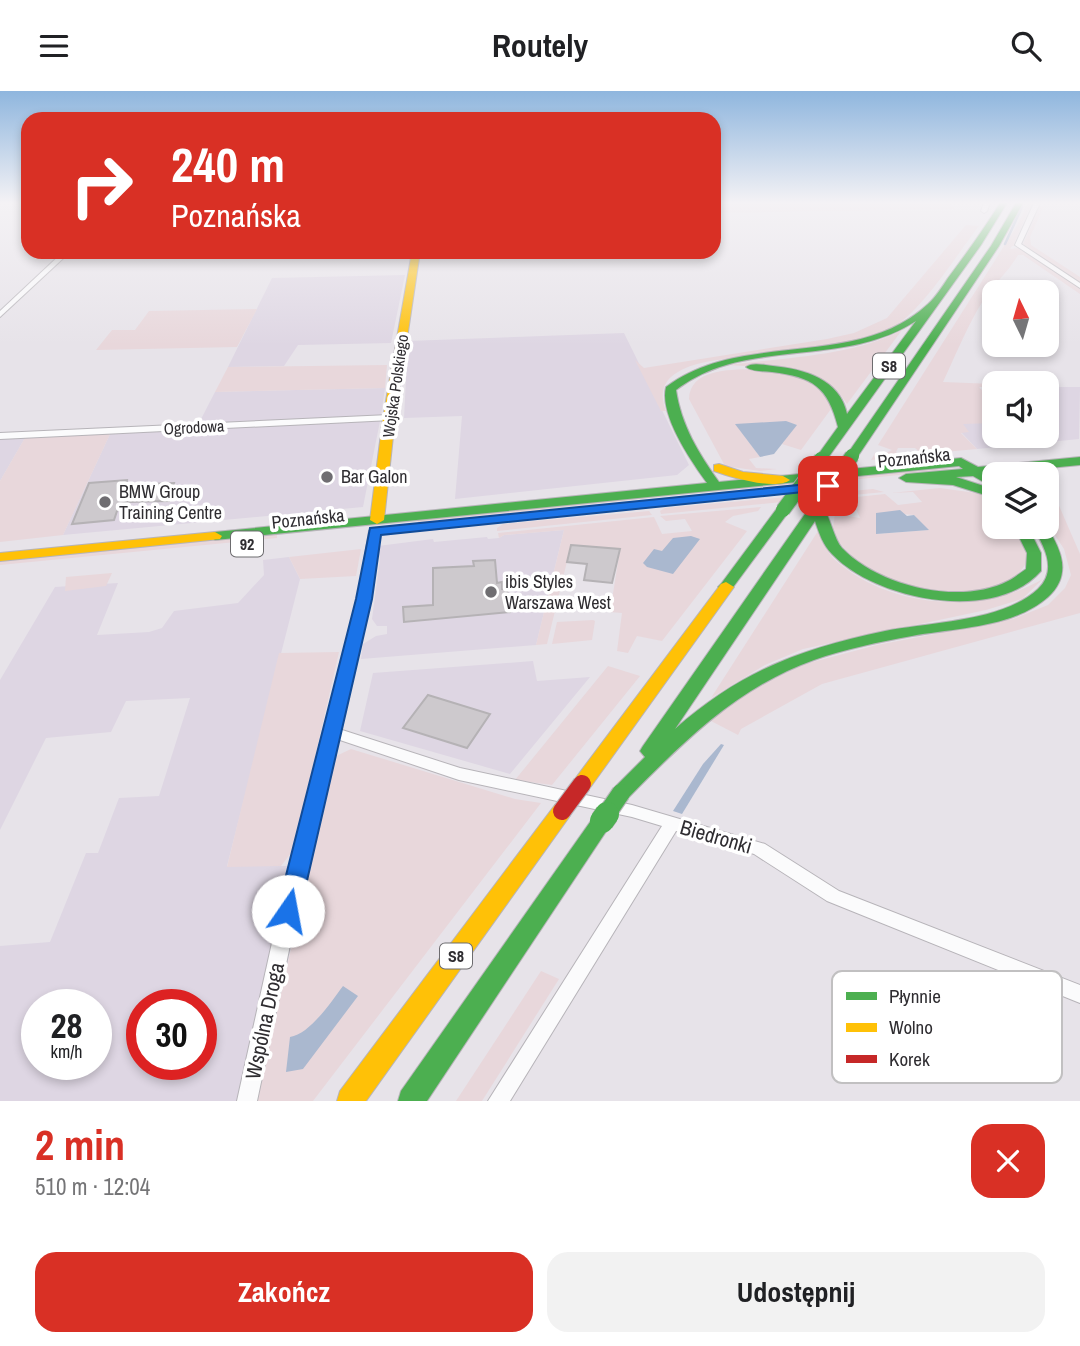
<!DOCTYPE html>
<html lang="pl">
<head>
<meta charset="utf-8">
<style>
	:root { --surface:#fff; --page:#f2f2f2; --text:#202124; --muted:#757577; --accent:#d93025 }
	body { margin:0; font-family:"Archivo Narrow",sans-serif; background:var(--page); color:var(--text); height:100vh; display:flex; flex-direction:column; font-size:26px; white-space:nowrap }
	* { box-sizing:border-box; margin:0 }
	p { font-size:23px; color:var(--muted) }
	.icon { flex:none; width:38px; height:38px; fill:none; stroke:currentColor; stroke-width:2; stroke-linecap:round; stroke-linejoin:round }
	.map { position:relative; height:1010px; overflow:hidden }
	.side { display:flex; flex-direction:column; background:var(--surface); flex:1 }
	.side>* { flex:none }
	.banner { position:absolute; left:21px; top:21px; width:700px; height:147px; border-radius:21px; box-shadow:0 4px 10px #0003; background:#d93025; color:#fff; overflow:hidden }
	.needle { width:46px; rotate:355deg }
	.buttons { position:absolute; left:982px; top:189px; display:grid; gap:14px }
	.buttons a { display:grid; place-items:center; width:77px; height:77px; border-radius:14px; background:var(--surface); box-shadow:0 4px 10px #0003; font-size:35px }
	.speed { position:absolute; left:21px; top:898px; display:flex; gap:14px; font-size:35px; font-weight:700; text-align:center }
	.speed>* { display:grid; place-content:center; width:91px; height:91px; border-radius:50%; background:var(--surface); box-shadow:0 4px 10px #0003; line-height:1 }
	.speed small { font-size:18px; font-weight:400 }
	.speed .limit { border:10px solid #d22; background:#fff; color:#111 }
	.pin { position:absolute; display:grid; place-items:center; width:60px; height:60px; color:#fff; margin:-30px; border-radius:14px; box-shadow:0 4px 10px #0006 }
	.me { position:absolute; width:77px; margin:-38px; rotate:12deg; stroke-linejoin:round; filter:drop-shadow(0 0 5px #0008) }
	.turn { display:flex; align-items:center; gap:24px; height:147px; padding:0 35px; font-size:32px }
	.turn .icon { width:91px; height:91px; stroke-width:2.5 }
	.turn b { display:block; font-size:49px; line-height:60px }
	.round { display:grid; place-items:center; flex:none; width:74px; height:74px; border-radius:21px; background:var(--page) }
	.head { display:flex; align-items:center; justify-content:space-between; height:119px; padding:0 35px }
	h1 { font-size:42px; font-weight:800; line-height:52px; color:var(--accent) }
	.primary-button { display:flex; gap:14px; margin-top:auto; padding:14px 35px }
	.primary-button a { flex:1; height:80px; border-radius:21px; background:var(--accent); color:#fff; font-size:28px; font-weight:800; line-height:80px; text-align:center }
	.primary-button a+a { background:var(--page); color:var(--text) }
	header { display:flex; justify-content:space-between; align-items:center; height:91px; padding:0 35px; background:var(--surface); font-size:32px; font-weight:800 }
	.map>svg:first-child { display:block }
</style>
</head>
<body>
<header><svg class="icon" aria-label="menu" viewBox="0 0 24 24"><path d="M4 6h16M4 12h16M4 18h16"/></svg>Routely<svg class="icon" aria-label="search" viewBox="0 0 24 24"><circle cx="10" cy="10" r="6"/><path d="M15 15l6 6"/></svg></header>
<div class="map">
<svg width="1080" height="1010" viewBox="0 0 1080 1010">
	<rect width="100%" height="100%" fill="#e7e3e9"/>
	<g fill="#ded6e3" fill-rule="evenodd">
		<polygon points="405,184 391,252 298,254 284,275 228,276 272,187"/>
		<polygon points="624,242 689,374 677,384 455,408 462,325 404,327 408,250"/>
		<polygon points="1047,296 1080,296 1079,348 977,358 961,341 968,341 962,332 994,332 994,345 1046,345"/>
		<polygon points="385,297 381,325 199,332 215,301"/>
		<polygon points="380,330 363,416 63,444 111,341"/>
		<polygon points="26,345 0,390 0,346"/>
		<polygon points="564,439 536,554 361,568 363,553 376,545 387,543 387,535 377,535 372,528 380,468 378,455 433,448 434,451 487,446 488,448 499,447 504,444"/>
		<path d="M289,466L300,488L227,775H309L257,1010H0V855L50,851L86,762H98L119,707L159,705L190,607L126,610L111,641L46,647L0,739V589L55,496L118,492L97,544L149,541L162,537L174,520L238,512L264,484L263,469ZM37,914H96V973H37ZM142,914H201V973H142Z"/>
		<polygon points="533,570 537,590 590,586 510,683 360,640 373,582"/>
	</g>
	<g fill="#e8d7db" fill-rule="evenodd">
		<polygon points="714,112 947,112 955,118 714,122"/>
		<path d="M1028,112H1032L1014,153L1016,155H1012L1010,158L1019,157L1080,197V203L1023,164H1018C1011,176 1003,184 995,194C974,217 957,262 943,291L994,293V296H979L994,313V332L963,333L969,341L961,342L977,358L922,363L915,357H898L896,361L900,365H913L871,369L875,362H886L892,359L878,354L1018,133Z"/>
		<polygon points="1040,115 1044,115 1030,146 1031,154 1080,186 1080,193 1023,153"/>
		<path d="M966,134L979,135C955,166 921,222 889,239C854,258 778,261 737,267C715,269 689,271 671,286C661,295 661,308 666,320H661L635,269L644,277L827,248L854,242L887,227Z"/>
		<polygon points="257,218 237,256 96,259 112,239 135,239 149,220"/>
		<path d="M902,239L847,313L839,302L783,277L727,274C782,267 854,265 902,239Z"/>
		<polygon points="387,274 385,297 215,301 228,276"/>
		<path d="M751,278C784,282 811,284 832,311L831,318L801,359L782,353L796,333H736L760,366L749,368L756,377L777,378L760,380L725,375L689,308C690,278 729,279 751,278Z"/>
		<polygon points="111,341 63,444 0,451 0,390 26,345"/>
		<polygon points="937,377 956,378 754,399 737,397"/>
		<polygon points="1047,387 1080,463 1080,522 822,593 741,638 738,644 711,630 729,613 754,597 805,573 877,554 1013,528 1048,514 1065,497 1071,484 1064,458 1047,432"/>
		<path d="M940,397L983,403L994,415V436L1015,437C1018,442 1024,449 1026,455C1038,493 969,505 944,501C926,499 902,494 886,487C863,477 848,463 832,443L835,423L860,427L856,418L843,413L847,407L885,403L898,414L922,411L913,401L891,402ZM903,423L914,424L928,439L876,443Z"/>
		<polygon points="873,398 884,401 661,423 660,420 665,417"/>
		<polygon points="699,401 418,433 418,429 696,401"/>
		<polygon points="761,416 758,420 733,425 725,431 747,440 662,550 637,545 628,562 617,560 622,522 610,521 620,459 571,454 547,553 536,554 564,439 504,444 499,447 498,442 654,426 662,443 692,440 685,428 666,430 660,425"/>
		<polygon points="649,420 652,424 497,440 497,437 503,433"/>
		<path d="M818,440C823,449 827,461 834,468C889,518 981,524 1043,488L1022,508L986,519L803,558L765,574L711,607Z"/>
		<polygon points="277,443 277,447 0,474 0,470"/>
		<polygon points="361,458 356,485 300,488 289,466"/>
		<polygon points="112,482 106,495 65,500 66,486"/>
		<polygon points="593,529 595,530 592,549 552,553 557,531"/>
		<polygon points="339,561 294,758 281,775 227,776 279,562"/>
		<polygon points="608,575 640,585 552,694 515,689"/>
		<polygon points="351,658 515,708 541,712 313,1010 257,1010 334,666"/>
		<polygon points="541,880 559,888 482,1010 456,1010"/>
	</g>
	<g fill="#aab8cf">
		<polygon points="786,330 797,334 774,363 760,366 735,333"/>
		<polygon points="900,419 907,425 914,424 929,439 876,443 876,422"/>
		<polygon points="691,445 700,448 673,483 647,476 643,472 654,458 662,460 673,447"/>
		<polygon points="721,653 724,654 682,723 673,720 703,673"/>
		<path d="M343,895L358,905L303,978L286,981L290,946C310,943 331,911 343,895Z"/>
	</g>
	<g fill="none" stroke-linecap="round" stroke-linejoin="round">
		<polyline stroke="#aab8cf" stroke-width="2.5" points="1005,153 1022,116"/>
	</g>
	<g fill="#cdc9cd" stroke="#b5b2b5" stroke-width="2">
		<polygon points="127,389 126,394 174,392 169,410 126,411 119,414 114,429 72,433 89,392"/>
		<polygon points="571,454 620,458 612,492 584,489 587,473 567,471"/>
		<polygon points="495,469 497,492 502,491 502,498 507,498 510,521 404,531 403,516 433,514 433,477 474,475 473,470"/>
		<polygon points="428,604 490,623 467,657 403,637"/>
	</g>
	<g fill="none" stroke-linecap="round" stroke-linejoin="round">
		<defs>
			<g id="street">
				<polygon points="984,112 990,112 987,120 984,122 981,120"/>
				<polygon points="1034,112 1040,112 1021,153 1080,192 1080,197 1015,154"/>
				<polygon points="63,161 70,161 0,226 0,220"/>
				<polygon points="389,324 394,327 392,329 0,348 0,342"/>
				<polygon points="375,437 381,440 370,508 339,638 460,677 632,714 765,753 839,800 1080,894 1080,912 827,810 754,763 676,740 510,1010 488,1010 662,735 632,726 459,689 337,648 303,793 257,1010 237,1010 285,793 358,508 369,440"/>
			</g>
			<g id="fast">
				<path d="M1000,112H1007L981,154L825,371L821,372L815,368L838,336C828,296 813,286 772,281C763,280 753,281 746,276C753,271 763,274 773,275C804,278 840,288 847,323L916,230C842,278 746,245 676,299C681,334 699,363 719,391L961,367L978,376L1080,366V374L988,383L994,387V397L973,385L956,386L990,397V403L985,404L953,394L906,391L899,387L906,383L963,378L959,375L215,449L208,445L215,441L707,392C691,370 659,324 666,296C743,238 856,280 928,213C936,206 942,196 948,187C966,163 984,138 1000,112Z"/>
				<polygon points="1016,112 1023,112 999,155 856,368 848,368 846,365 991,155"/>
				<path d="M817,412C829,415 832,446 842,457C878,495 960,515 1008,490C1014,487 1020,482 1026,478L1027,462L1014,436H1028L1041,462V480C995,533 875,509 832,463C823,454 819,442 815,430L675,638C741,580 800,558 885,540C931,531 1002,531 1038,498C1058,479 1044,455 1033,436L1046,435C1062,459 1072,484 1048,506C1013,537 956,537 912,545C879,551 845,558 814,569C738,596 683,651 628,707L621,710L614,707L611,702L614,697L645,666L640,660L643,655L812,413Z"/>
				<polygon points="783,415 790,419 731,499 721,499 718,496 721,493 778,416"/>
				<polygon points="602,722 609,724 612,730 609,736 427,1010 398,1010 401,1000 595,724"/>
			</g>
			<g id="slow">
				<polygon points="412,161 420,161 395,327 384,429 377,433 370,429 383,327"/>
				<path d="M719,373L743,381L783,385L790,389C775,400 731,386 714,380V374Z"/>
				<polygon points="215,441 222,445 220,448 0,470 0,462"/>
				<polygon points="726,491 734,496 589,698 582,701 575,698 572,693 575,688 721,493"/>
				<polygon points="562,712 569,714 572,720 569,726 366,1010 337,1010 340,1000 555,714"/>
			</g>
		</defs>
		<use href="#street" stroke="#b7b4b9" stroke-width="2"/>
		<use href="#fast" stroke="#b7b4b9" stroke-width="2"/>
		<use href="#slow" stroke="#b7b4b9" stroke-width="2"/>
		<use href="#street" fill="#fbfbfc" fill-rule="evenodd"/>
		<use href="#fast" fill="#4caf50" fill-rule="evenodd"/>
		<use href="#slow" fill="#ffc107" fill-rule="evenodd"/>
		<defs>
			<g id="fast-bridge-far2">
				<polyline points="817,416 852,365"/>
				<polyline points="783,419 821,368"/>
			</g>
			<polyline id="fast-bridge-far1" points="606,724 621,702"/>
			<polyline id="fast-bridge" points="602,730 607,723"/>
			<polyline id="jam-bridge" points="562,720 582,693"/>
		</defs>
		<use href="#fast-bridge-far2" stroke="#b7b4b9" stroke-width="16" stroke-linecap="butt"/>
		<use href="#fast-bridge-far1" stroke="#b7b4b9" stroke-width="20" stroke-linecap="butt"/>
		<use href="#fast-bridge" stroke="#b7b4b9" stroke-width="25" stroke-linecap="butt"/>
		<use href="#jam-bridge" stroke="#b7b4b9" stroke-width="20" stroke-linecap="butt"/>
		<use href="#fast-bridge-far2" stroke="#4caf50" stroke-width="14"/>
		<use href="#fast-bridge-far1" stroke="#4caf50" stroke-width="18"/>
		<use href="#fast-bridge" stroke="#4caf50" stroke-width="24"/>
		<use href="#jam-bridge" stroke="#c62828" stroke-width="18"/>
	</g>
	<linearGradient id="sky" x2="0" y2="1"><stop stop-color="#8fb6de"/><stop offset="0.44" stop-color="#f4f2f5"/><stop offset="1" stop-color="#f4f2f5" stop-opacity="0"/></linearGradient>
	<rect width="1080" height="254" fill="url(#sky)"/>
	<polygon fill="#1a73e8" stroke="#114b97" stroke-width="2" points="828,391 832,392 832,398 381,444 372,508 300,820 297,827 288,830 280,827 277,820 356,508 370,437"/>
	<g fill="#6f6d71" stroke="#fff" stroke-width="2.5">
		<circle cx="327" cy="386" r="7"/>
		<circle cx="105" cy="411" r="7"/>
		<circle cx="491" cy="501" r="7"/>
	</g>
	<g text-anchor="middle" stroke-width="7" stroke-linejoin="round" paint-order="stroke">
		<g fill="#fff" stroke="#6d6c6f" stroke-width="2">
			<rect x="873" y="262.5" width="32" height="25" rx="5"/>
			<rect x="231" y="440.5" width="32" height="25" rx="5"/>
			<rect x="440" y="852.5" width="32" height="25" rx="5"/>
		</g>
		<g font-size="16" font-weight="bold" fill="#2f2d31">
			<text x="889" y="281">S8</text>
			<text x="247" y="459">92</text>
			<text x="456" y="871">S8</text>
		</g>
		<g font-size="16" fill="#2f2d31" stroke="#fff">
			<text transform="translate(395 295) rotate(-82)" y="6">Wojska Polskiego</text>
			<text transform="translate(194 336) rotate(-3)" y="6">Ogrodowa</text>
		</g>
		<g font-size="18" fill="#2f2d31" stroke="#fff">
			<text transform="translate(914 367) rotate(-6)" y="6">Poznańska</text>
			<text transform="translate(308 428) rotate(-6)" y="6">Poznańska</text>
		</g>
		<g font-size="18" fill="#2f2d31" stroke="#fff" text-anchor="start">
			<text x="341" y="392">Bar Galon</text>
			<text x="119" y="407">BMW Group<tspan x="119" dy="21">Training Centre</tspan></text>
			<text x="505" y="497">ibis Styles<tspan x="505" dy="21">Warszawa West</tspan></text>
		</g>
		<g font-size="21" fill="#2f2d31" stroke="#fff">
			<text transform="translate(716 746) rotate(16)" y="7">Biedronki</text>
			<text transform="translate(265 930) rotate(-78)" y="7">Wspólna Droga</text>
		</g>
	</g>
	<rect x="832" y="880" width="230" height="112" rx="10" fill="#fff" stroke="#c1c0c1" stroke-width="2"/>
	<rect x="846" y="901" width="31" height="8" fill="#4caf50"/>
	<rect x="846" y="932" width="31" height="9" fill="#ffc107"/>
	<rect x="846" y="964" width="31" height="8" fill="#c62828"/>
	<g font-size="19" fill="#2f2d31">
		<text x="889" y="912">Płynnie</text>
		<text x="889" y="943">Wolno</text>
		<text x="889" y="975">Korek</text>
	</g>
</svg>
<div class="buttons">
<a><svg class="needle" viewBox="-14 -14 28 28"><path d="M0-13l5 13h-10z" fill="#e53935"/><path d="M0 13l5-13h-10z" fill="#757577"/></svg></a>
<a><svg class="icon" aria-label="sound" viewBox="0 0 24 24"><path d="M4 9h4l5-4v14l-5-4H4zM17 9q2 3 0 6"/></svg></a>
<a><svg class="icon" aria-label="layers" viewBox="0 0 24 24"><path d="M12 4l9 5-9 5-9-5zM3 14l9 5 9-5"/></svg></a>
</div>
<div class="speed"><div>28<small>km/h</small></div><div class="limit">30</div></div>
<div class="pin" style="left:828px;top:395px;background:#d93025"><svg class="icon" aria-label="arrive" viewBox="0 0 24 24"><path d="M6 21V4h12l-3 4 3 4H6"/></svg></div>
<svg class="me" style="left:288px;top:820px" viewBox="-20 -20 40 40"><circle r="19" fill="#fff"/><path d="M0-13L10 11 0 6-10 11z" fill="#1a73e8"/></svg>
<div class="banner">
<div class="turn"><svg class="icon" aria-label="right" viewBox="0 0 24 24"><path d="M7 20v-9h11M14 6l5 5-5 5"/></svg><div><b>240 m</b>Poznańska</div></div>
</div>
</div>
<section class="side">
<div class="head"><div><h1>2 min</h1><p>510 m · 12:04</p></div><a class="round" style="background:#d93025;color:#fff"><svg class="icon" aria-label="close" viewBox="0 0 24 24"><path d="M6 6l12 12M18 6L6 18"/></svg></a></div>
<div class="primary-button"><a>Zakończ</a><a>Udostępnij</a></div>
</section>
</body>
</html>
